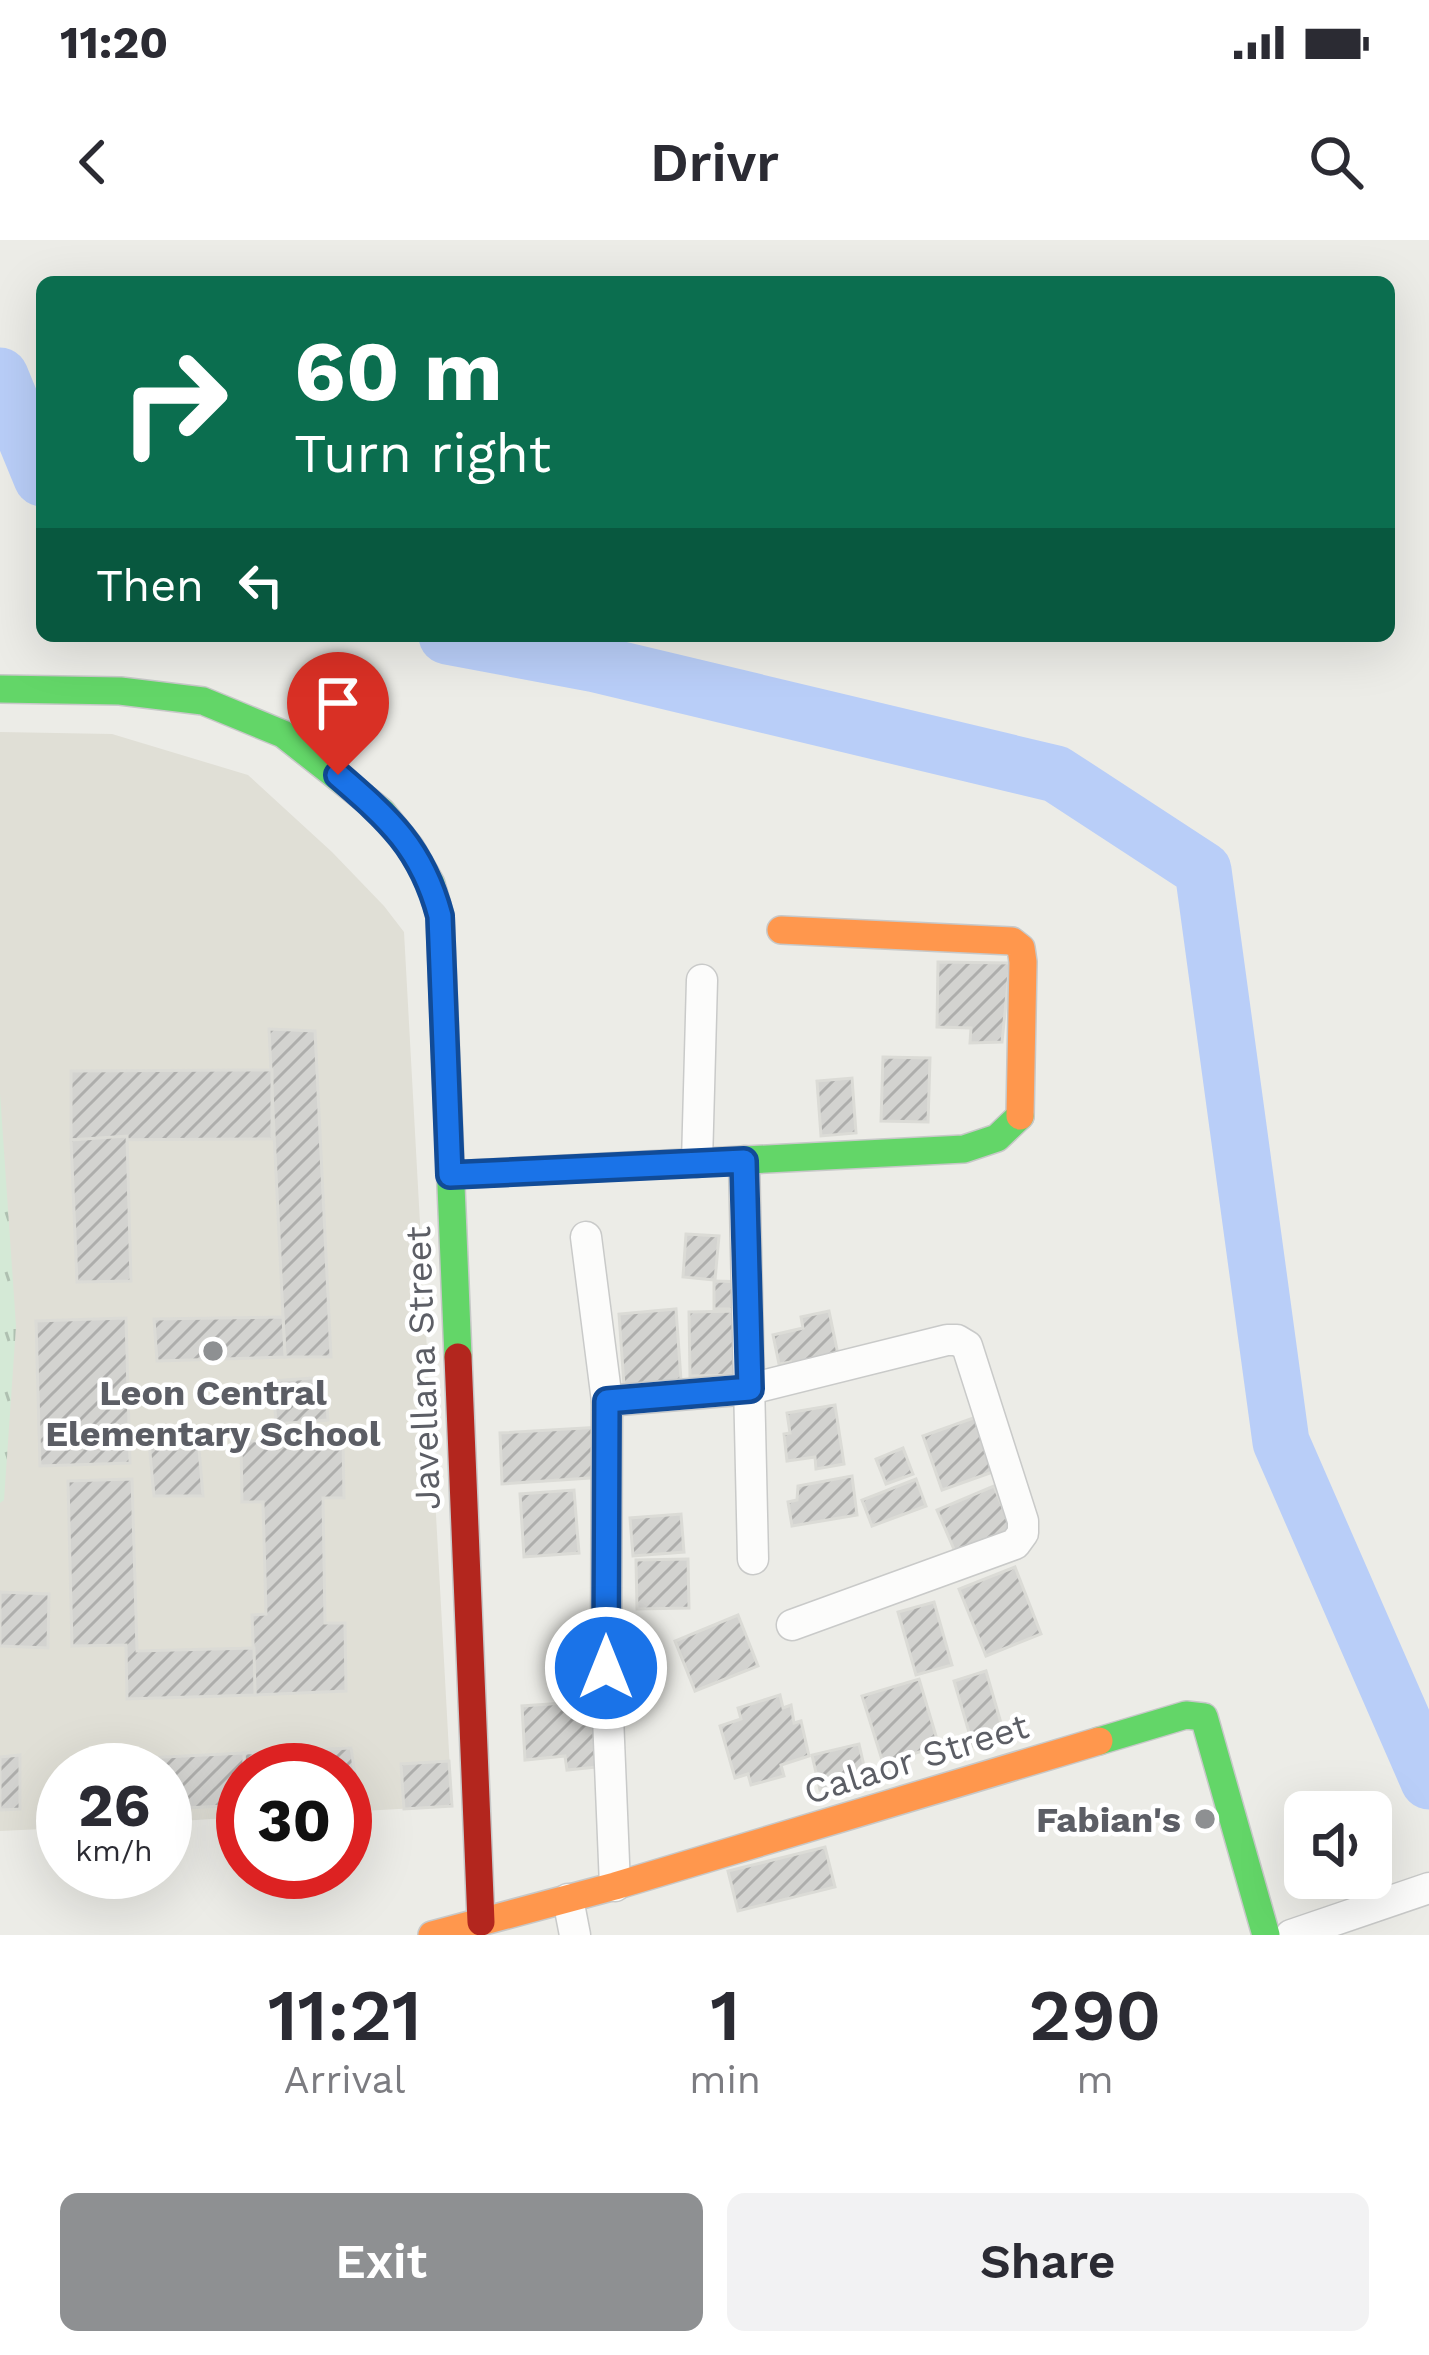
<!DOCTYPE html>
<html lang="en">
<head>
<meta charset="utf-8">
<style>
	:root { --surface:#fff; --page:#f2f2f3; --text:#2b2b33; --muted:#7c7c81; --accent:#8e9092 }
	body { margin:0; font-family:"Work Sans",sans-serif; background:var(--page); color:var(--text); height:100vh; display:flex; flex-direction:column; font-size:45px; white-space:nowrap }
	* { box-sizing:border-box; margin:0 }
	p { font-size:39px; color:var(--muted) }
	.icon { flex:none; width:66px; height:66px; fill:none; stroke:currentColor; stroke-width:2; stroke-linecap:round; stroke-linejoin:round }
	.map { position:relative; height:1695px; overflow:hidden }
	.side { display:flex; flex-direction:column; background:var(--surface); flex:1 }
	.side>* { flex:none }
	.guide { position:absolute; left:36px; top:36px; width:1359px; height:366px; border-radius:18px; box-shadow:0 12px 48px #0002; background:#0b6e4f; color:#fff; overflow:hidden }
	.controls { position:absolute; left:1284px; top:1551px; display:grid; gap:24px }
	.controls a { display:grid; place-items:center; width:108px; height:108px; border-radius:18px; background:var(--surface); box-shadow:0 12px 48px #0002; font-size:60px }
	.speed { position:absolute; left:36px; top:1503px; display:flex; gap:24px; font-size:60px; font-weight:700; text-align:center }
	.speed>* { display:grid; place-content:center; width:156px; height:156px; border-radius:50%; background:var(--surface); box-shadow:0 12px 48px #0002; line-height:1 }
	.speed small { font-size:30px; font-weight:400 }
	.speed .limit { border:18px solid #d22; background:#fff; color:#111 }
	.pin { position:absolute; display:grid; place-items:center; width:102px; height:102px; color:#fff; margin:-123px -51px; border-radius:50% 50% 50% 0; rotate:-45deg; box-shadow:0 0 12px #0007 }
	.pin .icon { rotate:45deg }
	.me { position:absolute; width:132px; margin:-66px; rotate:0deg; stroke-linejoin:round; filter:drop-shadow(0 0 9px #0008) }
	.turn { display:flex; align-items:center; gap:42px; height:252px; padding:0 60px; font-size:54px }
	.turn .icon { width:156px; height:156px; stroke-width:2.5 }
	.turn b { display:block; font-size:84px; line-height:102px }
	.then { display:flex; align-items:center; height:114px; padding:0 60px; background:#0003; gap:24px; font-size:45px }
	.eta { display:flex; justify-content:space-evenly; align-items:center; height:204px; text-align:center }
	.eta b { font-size:72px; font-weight:600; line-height:84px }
	.action { display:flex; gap:24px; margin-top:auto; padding:24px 60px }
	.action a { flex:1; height:138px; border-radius:18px; background:var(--accent); color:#fff; font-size:48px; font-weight:600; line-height:138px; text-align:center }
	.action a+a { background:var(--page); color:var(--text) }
	.status { display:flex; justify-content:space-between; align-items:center; height:84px; padding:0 60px; background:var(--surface); direction:ltr }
	.status svg { height:33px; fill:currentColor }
	header { display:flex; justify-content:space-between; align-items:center; height:156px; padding:0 60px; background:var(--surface); font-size:54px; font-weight:600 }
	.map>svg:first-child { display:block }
</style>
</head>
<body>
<div class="status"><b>11:20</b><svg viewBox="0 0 49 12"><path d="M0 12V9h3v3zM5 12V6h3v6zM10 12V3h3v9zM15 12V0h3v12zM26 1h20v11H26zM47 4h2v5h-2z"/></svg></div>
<header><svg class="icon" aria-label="back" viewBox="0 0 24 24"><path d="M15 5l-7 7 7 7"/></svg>Drivr<svg class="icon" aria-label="search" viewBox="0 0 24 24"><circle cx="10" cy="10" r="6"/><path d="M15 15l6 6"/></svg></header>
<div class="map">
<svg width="1429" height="1695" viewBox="0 0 1429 1695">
	<defs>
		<pattern id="grass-tufts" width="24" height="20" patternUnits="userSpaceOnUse" patternTransform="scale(3)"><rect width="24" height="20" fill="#d4e9d6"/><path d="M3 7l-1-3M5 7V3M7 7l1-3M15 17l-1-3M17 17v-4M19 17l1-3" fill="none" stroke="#afc0b1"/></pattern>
		<pattern id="building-hatch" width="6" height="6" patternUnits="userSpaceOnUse" patternTransform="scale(3)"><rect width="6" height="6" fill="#d3d3d0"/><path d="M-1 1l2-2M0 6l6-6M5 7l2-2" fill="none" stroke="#aeaeac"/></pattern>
	</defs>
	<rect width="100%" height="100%" fill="#ecece7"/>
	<polygon fill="#e0dfd6" points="0,492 112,494 248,535 332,612 384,666 404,692 452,1566 345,1572 345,1530 243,1530 243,1577 165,1582 165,1530 63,1530 63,1588 0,1591"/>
	<polygon fill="url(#grass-tufts)" points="0,853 16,1086 4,1260 0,1263"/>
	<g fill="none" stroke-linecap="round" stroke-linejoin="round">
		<g stroke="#b9cef8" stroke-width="57">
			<polyline points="0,136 42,238"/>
			<polyline points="447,396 596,424 1056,534 1203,630 1281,1202 1429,1541"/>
		</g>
	</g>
	<g fill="url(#building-hatch)" stroke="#dbdbd6" stroke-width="3">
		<polygon points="938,722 1010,723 1002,802 970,803 971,788 937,787"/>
		<polygon points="269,789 315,791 331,1117 285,1117"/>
		<polygon points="883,817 930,818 928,882 881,881"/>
		<polygon points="272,830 272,899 71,900 71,831"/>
		<polygon points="852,838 856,893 821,896 817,841"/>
		<polygon points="127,896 131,1041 77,1042 71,900"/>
		<polygon points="686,994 719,996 715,1040 683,1037"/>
		<polygon points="714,1041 747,1042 746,1069 714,1069"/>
		<polygon points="676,1069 681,1140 624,1145 619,1074"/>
		<polygon points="742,1071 743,1135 690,1136 689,1072"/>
		<polygon points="829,1071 840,1124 794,1133 791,1122 779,1124 773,1095 803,1088 801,1077"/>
		<polygon points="283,1077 285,1117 157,1121 154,1079"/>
		<polygon points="126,1078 130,1223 40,1226 36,1081"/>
		<polygon points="325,1137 328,1180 276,1184 273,1141"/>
		<polygon points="835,1165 844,1224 816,1229 815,1217 787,1221 784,1194 790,1193 787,1173"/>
		<polygon points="982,1175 1001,1229 942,1250 923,1196"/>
		<polygon points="601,1187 604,1237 502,1244 500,1193"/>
		<polygon points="198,1197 203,1256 154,1256 149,1202"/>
		<polygon points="343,1199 344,1258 323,1258 325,1383 345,1383 346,1451 255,1455 252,1375 266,1374 263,1262 242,1262 241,1201"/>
		<polygon points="903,1208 913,1234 886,1244 876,1219"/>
		<polygon points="852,1236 857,1275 792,1286 788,1262 797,1260 798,1246"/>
		<polygon points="132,1239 137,1411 254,1408 255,1455 127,1459 126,1405 72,1406 68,1241"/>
		<polygon points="916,1239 926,1266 872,1286 862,1260"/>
		<polygon points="994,1246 1016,1300 960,1323 937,1270"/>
		<polygon points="574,1250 579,1313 524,1317 520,1254"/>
		<polygon points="681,1274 684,1312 633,1316 630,1278"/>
		<polygon points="688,1319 689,1368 637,1369 636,1320"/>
		<polygon points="1015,1327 1041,1394 986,1416 959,1349"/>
		<polygon points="0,1352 49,1354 48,1408 0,1406"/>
		<polygon points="934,1362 952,1425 916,1435 898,1372"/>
		<polygon points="738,1375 758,1426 695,1451 675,1401"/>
		<polygon points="986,1431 1005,1497 973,1506 954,1441"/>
		<polygon points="919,1439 939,1506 883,1523 862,1456"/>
		<polygon points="780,1455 783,1468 791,1465 794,1483 801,1481 809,1516 781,1525 784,1536 751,1545 748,1534 735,1538 720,1486 741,1479 738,1468"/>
		<polygon points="592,1461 597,1527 567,1530 565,1516 525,1520 522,1466"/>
		<polygon points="859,1504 867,1539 820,1550 812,1515"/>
		<polygon points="351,1508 359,1561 345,1562 345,1530 245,1530 244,1513"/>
		<polygon points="244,1513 243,1565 165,1569 165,1530 106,1530 106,1520"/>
		<polygon points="20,1515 20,1569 0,1570 0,1517"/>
		<polygon points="449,1521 452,1566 404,1569 401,1524"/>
		<polygon points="825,1607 835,1647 738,1671 728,1631"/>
	</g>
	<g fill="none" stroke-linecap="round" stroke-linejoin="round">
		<defs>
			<g id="street">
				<polyline points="744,921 753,1319"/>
				<polyline points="697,922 702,740"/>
				<polyline points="586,997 607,1161 606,1428 615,1646"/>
				<polyline points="607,1161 750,1149 947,1100 957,1100 967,1106 1023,1281 1023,1293 1015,1304 792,1385"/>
				<polyline points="568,1659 575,1695"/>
				<polyline points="1291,1695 1429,1648"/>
			</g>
			<g id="fast">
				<polyline points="0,449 120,451 203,461 283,494 382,572 410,607 431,644 440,676 458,1117"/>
				<polyline points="450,935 964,909 997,898 1020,876"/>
				<polyline points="1099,1501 1186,1475 1204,1477 1266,1695"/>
			</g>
			<g id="slow">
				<polyline points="781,690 1012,701 1021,708 1023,722 1020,876"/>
				<polyline points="432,1695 615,1646 1099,1501"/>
			</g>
			<polyline id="jam" points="458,1117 481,1682"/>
		</defs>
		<use href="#street" stroke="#c9cac9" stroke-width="33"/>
		<use href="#fast" stroke="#c7c8c8" stroke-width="30"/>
		<use href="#slow" stroke="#c7c8c8" stroke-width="30"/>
		<use href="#jam" stroke="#c7c8c8" stroke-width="30"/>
		<use href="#street" stroke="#fcfcfb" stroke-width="30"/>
		<use href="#fast" stroke="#63d668" stroke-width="27"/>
		<use href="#slow" stroke="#ff974d" stroke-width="27"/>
		<use href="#jam" stroke="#b3261e" stroke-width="27"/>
	</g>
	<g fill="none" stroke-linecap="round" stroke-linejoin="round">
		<defs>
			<path id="route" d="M338,535C389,579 422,608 440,676L450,935L744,921L750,1149L607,1161L606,1428"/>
		</defs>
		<use href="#route" stroke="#114b97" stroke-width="30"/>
		<use href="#route" stroke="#1a73e8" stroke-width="21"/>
	</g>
	<g fill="#8e9092" stroke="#fff" stroke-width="4.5">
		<circle cx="213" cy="1111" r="12"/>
		<circle cx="1205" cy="1579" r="12"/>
	</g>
	<g text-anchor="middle" stroke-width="9" stroke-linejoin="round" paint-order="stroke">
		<g font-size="36" fill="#5c5e65" stroke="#fff">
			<text transform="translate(422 1128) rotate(-92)" y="13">Javellana Street</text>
			<text transform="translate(916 1518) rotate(-17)" y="13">Calaor Street</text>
		</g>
		<g font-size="36" font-weight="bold" fill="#5c5e65" stroke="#fff">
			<text x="213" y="1165">Leon Central<tspan x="213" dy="41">Elementary School</tspan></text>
			<text x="1181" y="1592" text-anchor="end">Fabian's</text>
		</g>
	</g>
</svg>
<div class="controls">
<a><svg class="icon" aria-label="sound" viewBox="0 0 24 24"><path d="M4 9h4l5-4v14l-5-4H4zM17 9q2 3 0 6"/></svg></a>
</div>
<div class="speed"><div>26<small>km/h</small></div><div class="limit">30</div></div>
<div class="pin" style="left:338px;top:535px;background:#d93025"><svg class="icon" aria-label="arrive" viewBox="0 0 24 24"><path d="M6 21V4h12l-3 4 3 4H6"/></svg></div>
<svg class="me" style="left:606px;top:1428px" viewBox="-20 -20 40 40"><circle r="17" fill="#1a73e8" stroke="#fff" stroke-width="3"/><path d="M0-11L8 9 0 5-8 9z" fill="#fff"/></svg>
<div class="guide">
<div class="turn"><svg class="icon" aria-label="right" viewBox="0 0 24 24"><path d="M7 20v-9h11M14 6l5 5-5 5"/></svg><div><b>60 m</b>Turn right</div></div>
<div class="then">Then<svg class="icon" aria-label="left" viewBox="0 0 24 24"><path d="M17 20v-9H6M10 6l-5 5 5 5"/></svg></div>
</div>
</div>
<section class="side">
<div class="eta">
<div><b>11:21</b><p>Arrival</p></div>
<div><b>1</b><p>min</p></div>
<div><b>290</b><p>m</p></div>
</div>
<div class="action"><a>Exit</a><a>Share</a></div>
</section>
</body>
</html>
